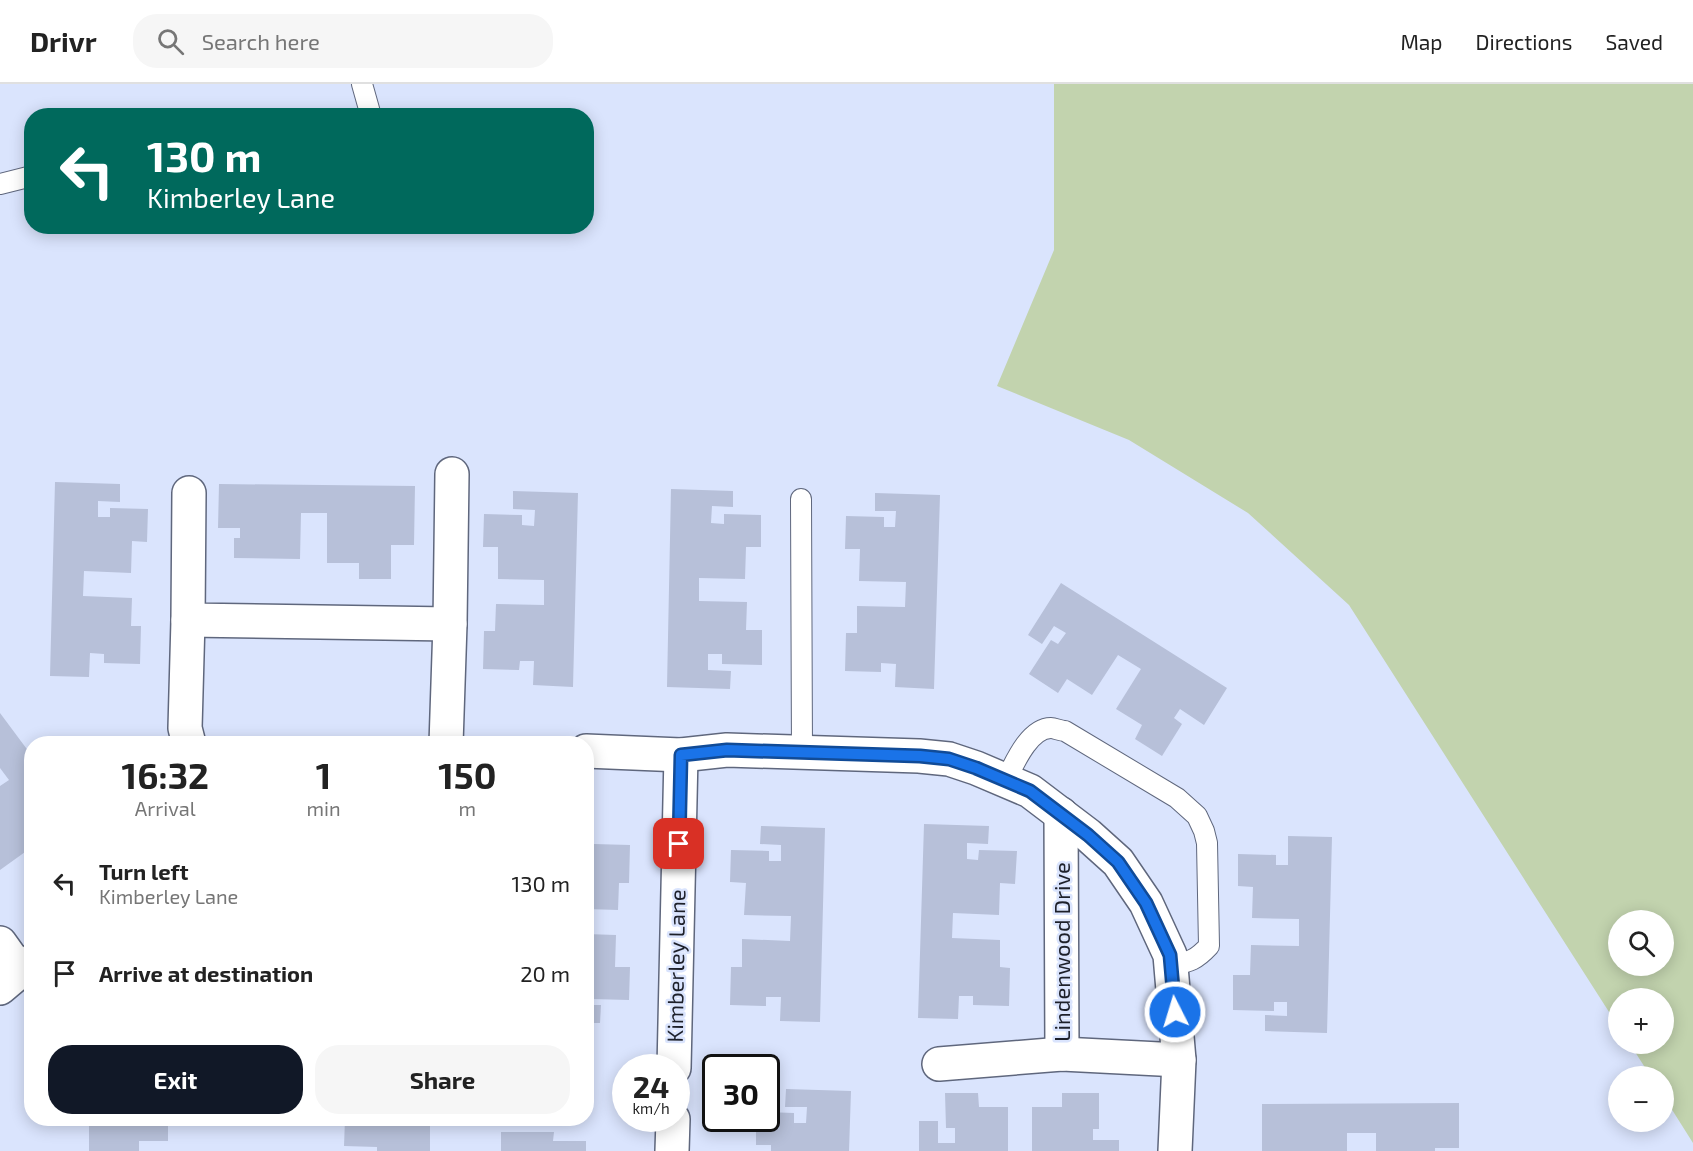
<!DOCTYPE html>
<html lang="en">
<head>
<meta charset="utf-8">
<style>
	:root { --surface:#fff; --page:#f6f6f6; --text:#222; --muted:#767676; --line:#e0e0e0; --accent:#111827 }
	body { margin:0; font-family:"Exo 2",sans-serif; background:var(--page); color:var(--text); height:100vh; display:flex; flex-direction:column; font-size:22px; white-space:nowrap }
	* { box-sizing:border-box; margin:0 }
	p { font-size:20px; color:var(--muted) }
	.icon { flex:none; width:33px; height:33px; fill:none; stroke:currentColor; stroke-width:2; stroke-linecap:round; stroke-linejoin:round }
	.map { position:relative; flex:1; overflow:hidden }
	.drawer { position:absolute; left:24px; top:652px; width:570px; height:390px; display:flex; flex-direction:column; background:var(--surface); border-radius:24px; box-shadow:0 3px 15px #0003 }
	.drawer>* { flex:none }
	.guide { position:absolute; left:24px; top:24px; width:570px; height:126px; border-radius:24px; box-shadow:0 3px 15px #0003; background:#00695c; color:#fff; overflow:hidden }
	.tools { position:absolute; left:1608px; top:826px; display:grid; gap:12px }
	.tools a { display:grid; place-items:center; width:66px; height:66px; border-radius:50%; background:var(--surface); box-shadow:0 3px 15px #0003; font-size:30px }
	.speed { position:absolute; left:612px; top:970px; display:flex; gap:12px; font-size:30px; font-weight:700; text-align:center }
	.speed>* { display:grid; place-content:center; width:78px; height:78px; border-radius:50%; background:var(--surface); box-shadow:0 3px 15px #0003; line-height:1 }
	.speed small { font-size:15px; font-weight:400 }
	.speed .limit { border:3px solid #111; border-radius:9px; background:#fff; color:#111 }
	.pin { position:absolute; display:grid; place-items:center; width:51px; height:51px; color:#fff; margin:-26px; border-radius:12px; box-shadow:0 3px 9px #0006 }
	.me { position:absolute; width:66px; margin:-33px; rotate:355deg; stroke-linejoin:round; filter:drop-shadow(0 0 4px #0008) }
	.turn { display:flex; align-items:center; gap:21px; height:126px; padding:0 24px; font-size:27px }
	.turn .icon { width:78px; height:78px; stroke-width:2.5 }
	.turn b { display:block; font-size:42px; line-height:51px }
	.eta { display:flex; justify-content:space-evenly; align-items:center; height:102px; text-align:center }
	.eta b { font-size:36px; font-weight:700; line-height:42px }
	.cta { display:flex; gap:12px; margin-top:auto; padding:12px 24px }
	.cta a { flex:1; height:69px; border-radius:24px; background:var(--accent); color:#fff; font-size:24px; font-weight:700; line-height:69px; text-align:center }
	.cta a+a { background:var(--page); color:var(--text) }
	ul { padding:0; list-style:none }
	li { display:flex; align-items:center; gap:18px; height:90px; padding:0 24px }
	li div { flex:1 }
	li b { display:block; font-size:22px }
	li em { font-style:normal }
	header { display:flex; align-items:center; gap:36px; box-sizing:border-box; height:84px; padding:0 30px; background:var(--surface); border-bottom:2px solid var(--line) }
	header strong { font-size:28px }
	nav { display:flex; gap:33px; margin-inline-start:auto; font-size:21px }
	.search { width:420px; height:54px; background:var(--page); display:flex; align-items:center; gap:15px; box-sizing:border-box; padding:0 21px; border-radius:24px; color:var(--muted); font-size:22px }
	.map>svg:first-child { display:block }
</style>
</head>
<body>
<header>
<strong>Drivr</strong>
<div class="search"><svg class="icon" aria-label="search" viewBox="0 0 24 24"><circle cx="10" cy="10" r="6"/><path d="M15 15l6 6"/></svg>Search here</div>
<nav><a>Map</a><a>Directions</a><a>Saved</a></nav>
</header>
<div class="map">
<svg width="1693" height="1067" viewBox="0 0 1693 1067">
	<rect width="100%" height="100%" fill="#dae4fd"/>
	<path fill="#c2d3ae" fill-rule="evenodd" d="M1054,0H1693V1059L1664,1013V993H1651L1630,960H1664V915H1618V942L1349,521L1248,429L1129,356L997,302L1054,166ZM1618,837H1664V882H1618Z"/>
	<g fill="#b7c0d9">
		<polygon points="55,398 120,400 120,418 98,417 98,433 110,433 110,424 148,425 147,458 132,457 131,489 84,487 83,512 132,514 131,542 141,542 140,580 104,579 104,570 90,569 89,593 50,592"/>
		<polygon points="219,400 415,402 414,461 391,461 391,495 359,495 359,479 327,479 327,429 301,429 300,475 234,474 234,454 240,454 240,444 218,444"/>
		<polygon points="671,405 733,407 733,423 712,422 711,439 724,440 724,430 761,431 761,463 746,463 745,495 699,494 699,517 747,518 746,546 762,546 762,581 722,580 722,570 708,570 708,586 731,587 730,605 667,603"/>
		<polygon points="513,407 578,409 573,603 533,601 534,577 520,577 519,586 483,585 484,547 495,547 496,520 544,521 544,496 498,495 498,463 483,463 484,430 522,431 522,441 534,442 535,426 513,425"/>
		<polygon points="875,409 940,411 934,605 895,603 896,580 881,579 881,588 845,587 846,549 857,549 857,522 905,523 906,498 859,497 860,465 845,465 846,432 884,433 884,443 895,443 896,427 875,427"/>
		<polygon points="1061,499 1227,604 1204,641 1180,625 1174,634 1182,640 1162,672 1135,655 1142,641 1116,625 1141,585 1118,571 1092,611 1067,595 1058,609 1029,590 1051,556 1058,560 1066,549 1054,542 1042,560 1028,551"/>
		<polygon points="0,629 32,672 32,763 0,786 0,702 9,696 0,684"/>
		<polygon points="924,740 989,742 988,760 967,759 967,775 978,776 979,766 1017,767 1015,800 1000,799 999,831 953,829 952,854 1000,856 1000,883 1010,884 1009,922 973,921 973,912 959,912 958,935 918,934"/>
		<polygon points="761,742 825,744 820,938 780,937 781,913 766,913 766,922 730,921 731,883 742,883 742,855 790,857 791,832 744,831 746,799 730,798 731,766 769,767 769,777 781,777 781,761 760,760"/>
		<polygon points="1288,752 1332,753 1327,949 1265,947 1265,931 1287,932 1287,918 1274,918 1274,927 1233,926 1233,891 1250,891 1251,861 1299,862 1299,835 1252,834 1253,803 1238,802 1238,770 1276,771 1276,781 1288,781"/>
		<polygon points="594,760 630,761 629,799 619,799 618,826 586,825 586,769 594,769"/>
		<polygon points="586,850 616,851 615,883 630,883 629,916 591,915 591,905 586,905"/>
		<polygon points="586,921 601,921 600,939 586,939"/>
		<polygon points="786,1005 851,1007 849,1067 771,1067 771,1061 756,1061 756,1035 766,1035 766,1028 794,1029 794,1039 806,1039 807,1023 785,1023"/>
		<polygon points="945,1009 978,1009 979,1023 1008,1023 1008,1067 919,1067 919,1037 938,1037 938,1059 955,1059 955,1044 946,1044"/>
		<polygon points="1062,1009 1099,1009 1099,1045 1093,1045 1093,1056 1119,1056 1119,1067 1032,1067 1032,1023 1062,1023"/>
		<polygon points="1459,1019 1459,1064 1435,1064 1435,1067 1376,1067 1376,1049 1347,1049 1347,1067 1262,1067 1262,1020"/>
		<polygon points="89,1035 168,1035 168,1057 139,1057 139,1067 89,1067"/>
		<polygon points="345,1035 430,1035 430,1067 377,1067 377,1063 344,1062"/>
		<polygon points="501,1048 554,1048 553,1057 586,1057 586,1067 501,1067"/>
	</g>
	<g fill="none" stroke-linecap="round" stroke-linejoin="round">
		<defs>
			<g id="lane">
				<polyline points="362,0 371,32"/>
				<polyline points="0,100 32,92"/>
				<polyline points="801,415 802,668"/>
				<path d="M1006,696C1014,680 1029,644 1051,644C1055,644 1060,647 1065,647L1177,714L1197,732L1204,747L1207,759L1209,862C1196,876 1190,878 1171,881"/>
			</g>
			<g id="street">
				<polyline points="189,409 188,536 450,540"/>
				<polyline points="188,536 185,644 189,660"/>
				<polyline points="446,660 450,540 452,390"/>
				<polyline points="586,667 681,671 727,666 919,672 949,675 976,684 1030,707 1088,751 1118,778 1146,819 1170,871 1179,976 1175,1067"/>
				<polyline points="1061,730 1062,970"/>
				<polyline points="0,859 20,887"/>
				<polyline points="0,904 32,877"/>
				<polyline points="939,980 1062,970 1179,976"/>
				<polyline points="674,984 681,671"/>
				<polyline points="672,1067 673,1035"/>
			</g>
		</defs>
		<use href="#lane" stroke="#5f677d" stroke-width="22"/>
		<use href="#street" stroke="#5f677d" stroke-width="36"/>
		<use href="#lane" stroke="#fff" stroke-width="20"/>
		<use href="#street" stroke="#fff" stroke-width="33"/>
	</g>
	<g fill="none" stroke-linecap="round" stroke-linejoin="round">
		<defs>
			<polyline id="route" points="679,760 681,671 727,666 920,672 949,675 976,684 1030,707 1088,751 1118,778 1146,819 1170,871 1175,928"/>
		</defs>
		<use href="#route" stroke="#114b97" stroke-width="15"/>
		<use href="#route" stroke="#1a73e8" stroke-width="10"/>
	</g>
	<g text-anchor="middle" stroke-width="5" stroke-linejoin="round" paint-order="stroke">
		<g font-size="22" fill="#1d202a" stroke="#dae4fd">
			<text transform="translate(1062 868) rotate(-90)" y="8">Lindenwood Drive</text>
			<text transform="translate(676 882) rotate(-89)" y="8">Kimberley Lane</text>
		</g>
	</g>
</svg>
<div class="tools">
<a><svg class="icon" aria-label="search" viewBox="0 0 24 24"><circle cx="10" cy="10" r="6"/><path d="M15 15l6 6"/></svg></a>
<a>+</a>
<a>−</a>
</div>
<div class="speed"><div>24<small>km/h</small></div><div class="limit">30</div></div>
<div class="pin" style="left:679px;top:760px;background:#d93025"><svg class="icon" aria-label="arrive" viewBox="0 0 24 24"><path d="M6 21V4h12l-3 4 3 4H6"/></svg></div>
<svg class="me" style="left:1175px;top:928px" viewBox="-20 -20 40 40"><circle r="17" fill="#1a73e8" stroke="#fff" stroke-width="3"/><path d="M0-11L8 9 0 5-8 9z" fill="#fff"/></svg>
<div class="guide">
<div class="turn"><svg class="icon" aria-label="left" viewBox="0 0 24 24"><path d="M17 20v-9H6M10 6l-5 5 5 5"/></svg><div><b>130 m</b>Kimberley Lane</div></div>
</div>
<section class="drawer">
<div class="eta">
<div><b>16:32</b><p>Arrival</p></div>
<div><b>1</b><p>min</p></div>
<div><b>150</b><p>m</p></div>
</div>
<ul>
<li><svg class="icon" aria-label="left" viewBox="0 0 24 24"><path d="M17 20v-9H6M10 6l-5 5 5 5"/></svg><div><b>Turn left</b><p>Kimberley Lane</p></div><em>130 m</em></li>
<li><svg class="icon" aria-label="arrive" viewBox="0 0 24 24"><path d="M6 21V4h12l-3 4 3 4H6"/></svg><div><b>Arrive at destination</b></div><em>20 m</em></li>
</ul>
<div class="cta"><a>Exit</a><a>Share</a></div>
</section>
</div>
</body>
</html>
